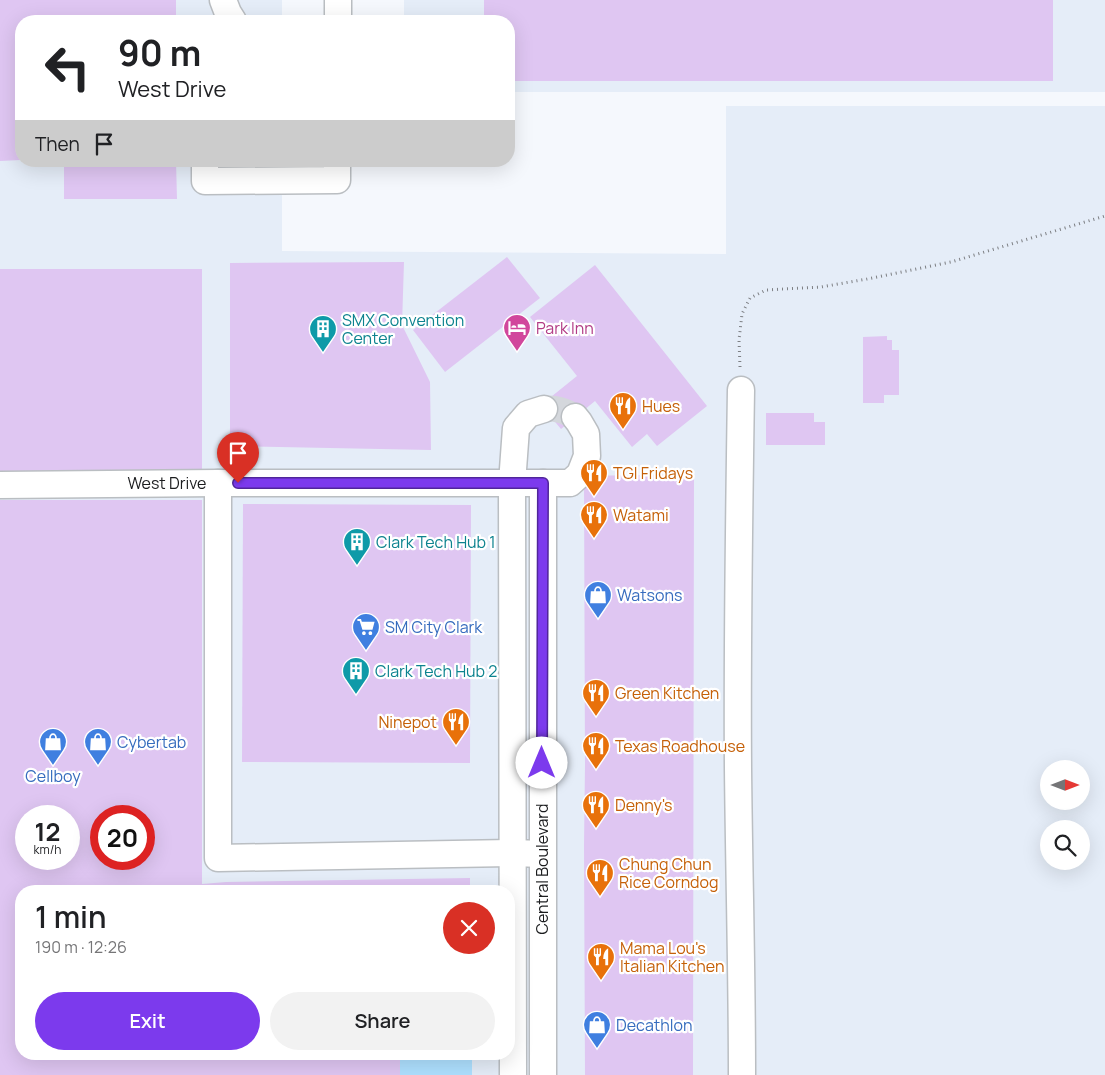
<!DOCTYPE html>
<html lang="en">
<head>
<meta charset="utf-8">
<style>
	:root { --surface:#fff; --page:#f2f2f2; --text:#202124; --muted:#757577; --accent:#7c3aed }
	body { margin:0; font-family:Manrope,sans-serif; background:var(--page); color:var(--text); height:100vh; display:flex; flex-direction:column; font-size:19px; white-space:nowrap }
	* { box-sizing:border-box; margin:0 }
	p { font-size:16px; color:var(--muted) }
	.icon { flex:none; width:28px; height:28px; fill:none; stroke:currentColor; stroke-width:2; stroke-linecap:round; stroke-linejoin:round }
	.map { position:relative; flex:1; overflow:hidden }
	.side { position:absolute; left:15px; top:885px; width:500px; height:175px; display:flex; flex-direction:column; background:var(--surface); border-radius:20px; box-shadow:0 5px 20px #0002 }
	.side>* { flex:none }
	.top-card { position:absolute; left:15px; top:15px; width:500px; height:152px; border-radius:20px; box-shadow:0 5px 20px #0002; background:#fff; color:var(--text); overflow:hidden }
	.needle { width:32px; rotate:90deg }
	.buttons { position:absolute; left:1040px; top:760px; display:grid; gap:10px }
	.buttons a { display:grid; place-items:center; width:50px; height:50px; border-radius:50%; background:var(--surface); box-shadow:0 5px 20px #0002; font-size:25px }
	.speed { position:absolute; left:15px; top:805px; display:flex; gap:10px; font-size:25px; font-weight:700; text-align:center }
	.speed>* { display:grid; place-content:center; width:65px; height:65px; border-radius:50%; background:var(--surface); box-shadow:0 5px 20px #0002; line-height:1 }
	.speed small { font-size:12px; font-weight:400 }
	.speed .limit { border:8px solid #d22; background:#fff; color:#111 }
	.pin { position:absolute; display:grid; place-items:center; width:42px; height:42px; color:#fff; margin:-51px -21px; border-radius:50% 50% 50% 0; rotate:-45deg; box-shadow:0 0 5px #0007 }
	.pin .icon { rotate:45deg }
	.me { position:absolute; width:55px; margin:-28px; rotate:0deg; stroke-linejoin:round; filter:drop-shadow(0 0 4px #0008) }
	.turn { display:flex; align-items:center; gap:18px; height:105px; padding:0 20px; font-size:22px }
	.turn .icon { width:65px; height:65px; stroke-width:2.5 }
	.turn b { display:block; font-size:35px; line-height:42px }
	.then { display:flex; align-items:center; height:48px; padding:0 20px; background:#0003; gap:10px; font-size:19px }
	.round { display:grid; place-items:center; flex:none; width:52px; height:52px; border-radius:26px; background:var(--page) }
	.overview { display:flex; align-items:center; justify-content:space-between; height:85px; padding:0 20px }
	h1 { font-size:30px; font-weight:600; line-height:38px }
	.action { display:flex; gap:10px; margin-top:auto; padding:10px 20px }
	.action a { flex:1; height:58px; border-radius:30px; background:var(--accent); color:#fff; font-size:20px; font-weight:600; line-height:58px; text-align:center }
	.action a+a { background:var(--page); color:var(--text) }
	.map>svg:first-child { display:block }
</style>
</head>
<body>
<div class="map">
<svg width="1105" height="1075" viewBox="0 0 1105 1075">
	<rect width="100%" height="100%" fill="#f5f8fd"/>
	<g fill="#e5edf8" fill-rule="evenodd">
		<path d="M0,0H282V21H21V161H282V251L726,254V106H1105V1075H0ZM1049,769H1081V801H1049ZM26,816H69V859H26ZM101,816H144V859H101ZM1049,829H1081V861H1049ZM21,891H509V1054H21Z"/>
		<polygon points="404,0 1105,0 1105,92 509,92 509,21 404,21"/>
	</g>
	<polygon fill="#aee0ff" points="472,1056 472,1075 400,1075 400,1057"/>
	<g fill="#dfc6f2" fill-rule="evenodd">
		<polygon points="0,0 176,0 176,21 21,21 21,160 0,161"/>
		<polygon points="484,0 1053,0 1053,81 509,81 509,21 484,21"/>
		<polygon points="64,161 176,161 177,199 64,199"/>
		<polygon points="507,257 540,298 445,372 413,330"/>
		<polygon points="404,262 402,325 430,382 431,450 230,446 230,263"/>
		<polygon points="595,265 707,406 657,446 647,434 632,447 595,401 561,429 541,405 577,376 530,317"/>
		<polygon points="0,269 202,269 202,470 0,471"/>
		<polygon points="887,336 887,340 892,340 892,350 899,350 899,395 884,395 884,403 863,403 863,337"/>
		<polygon points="766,413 814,413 814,422 825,422 825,445 766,445"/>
		<polygon points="694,474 693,1075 585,1075 584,846 585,765 584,476"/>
		<path d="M0,500H202V884L226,882L470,878V891H21V1054H472V1056L400,1057V1075H0ZM26,816H69V859H26ZM101,816H144V859H101Z"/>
		<polygon points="243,504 471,505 470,763 242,762"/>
	</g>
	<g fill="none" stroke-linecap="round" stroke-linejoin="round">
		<path stroke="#d4d7dc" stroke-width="26" stroke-dasharray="26 13" stroke-linecap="butt" d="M544,409C556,407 565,411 575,417"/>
		<defs>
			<g id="minor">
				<polyline points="223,0 228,13 233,21"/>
				<polyline points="338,21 338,0"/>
				<polyline points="205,161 205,181 337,180 337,161"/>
				<path d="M741,390C739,516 737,642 738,768C739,871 742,973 742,1075"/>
				<polyline points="218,483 218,858 513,853 542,854"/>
				<polyline points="0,485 218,483 570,483 580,474 587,456 586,434 579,422 575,417"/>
				<polyline points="513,1075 512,483 516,428 528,414 544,409"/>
				<polyline points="543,1075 543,483"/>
			</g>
		</defs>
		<use href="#minor" stroke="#babec2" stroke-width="29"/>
		<polyline stroke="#7d7f83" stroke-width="3" stroke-dasharray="1 4" stroke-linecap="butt" points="740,367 739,340 742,314 750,298 766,290 821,287 867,279 951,262 1105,216"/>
		<use href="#minor" stroke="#fff" stroke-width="26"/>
	</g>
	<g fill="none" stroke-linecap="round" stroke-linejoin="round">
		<defs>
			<polyline id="route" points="238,483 543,483 542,763"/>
		</defs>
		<use href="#route" stroke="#51269a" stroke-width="12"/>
		<use href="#route" stroke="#7c3aed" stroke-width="9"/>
	</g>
	<defs>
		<symbol id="hotel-pin" viewBox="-11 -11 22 30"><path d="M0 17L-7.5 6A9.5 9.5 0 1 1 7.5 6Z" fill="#d1479c" stroke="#fff"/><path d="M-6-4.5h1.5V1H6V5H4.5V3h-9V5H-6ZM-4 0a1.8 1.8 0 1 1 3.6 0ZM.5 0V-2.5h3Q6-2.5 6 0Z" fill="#fff"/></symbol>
		<symbol id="building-pin" viewBox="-11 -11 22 30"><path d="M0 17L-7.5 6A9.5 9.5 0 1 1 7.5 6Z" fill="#0f9aa8" stroke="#fff"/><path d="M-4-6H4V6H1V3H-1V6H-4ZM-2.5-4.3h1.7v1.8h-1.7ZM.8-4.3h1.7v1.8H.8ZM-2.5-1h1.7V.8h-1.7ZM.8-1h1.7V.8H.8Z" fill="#fff"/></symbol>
		<symbol id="restaurant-pin" viewBox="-11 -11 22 30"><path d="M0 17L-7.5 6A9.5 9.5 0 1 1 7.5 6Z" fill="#e8710a" stroke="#fff"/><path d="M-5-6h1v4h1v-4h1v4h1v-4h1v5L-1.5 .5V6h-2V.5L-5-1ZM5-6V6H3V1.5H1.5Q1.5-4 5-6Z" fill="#fff"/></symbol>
		<symbol id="shop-pin" viewBox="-11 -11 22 30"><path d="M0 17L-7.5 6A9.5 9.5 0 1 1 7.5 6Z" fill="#3f7fe0" stroke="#fff"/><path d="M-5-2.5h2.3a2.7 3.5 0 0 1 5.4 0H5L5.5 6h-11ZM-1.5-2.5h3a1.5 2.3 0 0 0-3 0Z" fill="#fff"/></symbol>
		<symbol id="supermarket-pin" viewBox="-11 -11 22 30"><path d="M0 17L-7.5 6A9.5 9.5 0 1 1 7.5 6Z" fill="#3f7fe0" stroke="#fff"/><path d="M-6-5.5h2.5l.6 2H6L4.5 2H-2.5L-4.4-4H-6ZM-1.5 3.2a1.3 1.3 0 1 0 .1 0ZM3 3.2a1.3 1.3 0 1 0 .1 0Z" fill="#fff"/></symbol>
	</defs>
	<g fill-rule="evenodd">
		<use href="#hotel-pin" x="501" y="312" width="32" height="43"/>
		<use href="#building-pin" x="307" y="313" width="32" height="43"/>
		<use href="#restaurant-pin" x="607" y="390" width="32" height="43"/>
		<use href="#restaurant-pin" x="578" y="457" width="32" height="43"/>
		<use href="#restaurant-pin" x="578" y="499" width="32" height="43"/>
		<use href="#building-pin" x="341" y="526" width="32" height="43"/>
		<use href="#shop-pin" x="582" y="579" width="32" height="43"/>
		<use href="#supermarket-pin" x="350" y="611" width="32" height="43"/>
		<use href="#building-pin" x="340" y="655" width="32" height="43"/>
		<use href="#restaurant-pin" x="580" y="677" width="32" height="43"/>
		<use href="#restaurant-pin" x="440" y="706" width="32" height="43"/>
		<use href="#shop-pin" x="37" y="726" width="32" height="43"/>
		<use href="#shop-pin" x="82" y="726" width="32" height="43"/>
		<use href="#restaurant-pin" x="580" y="730" width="32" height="43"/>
		<use href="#restaurant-pin" x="580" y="789" width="32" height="43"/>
		<use href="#restaurant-pin" x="584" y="857" width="32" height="43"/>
		<use href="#restaurant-pin" x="585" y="941" width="32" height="43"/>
		<use href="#shop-pin" x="581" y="1009" width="32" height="43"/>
	</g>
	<g text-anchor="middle" stroke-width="4.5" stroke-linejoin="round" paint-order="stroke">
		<g font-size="16" fill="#0d838f" stroke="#fff" text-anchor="start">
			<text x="342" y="326">SMX Convention<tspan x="342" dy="18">Center</tspan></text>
			<text x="376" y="548">Clark Tech Hub 1</text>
			<text x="375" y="677">Clark Tech Hub 2</text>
		</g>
		<g font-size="16" fill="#b23c85" stroke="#fff" text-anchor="start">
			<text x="536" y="334">Park Inn</text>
		</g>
		<g font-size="16" fill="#c56008" stroke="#fff" text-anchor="start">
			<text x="642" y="412">Hues</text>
			<text x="613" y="479">TGI Fridays</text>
			<text x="613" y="521">Watami</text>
			<text x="615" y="699">Green Kitchen</text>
			<text x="437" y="728" text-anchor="end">Ninepot</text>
			<text x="615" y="752">Texas Roadhouse</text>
			<text x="615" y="811">Denny's</text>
			<text x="619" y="870">Chung Chun<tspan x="619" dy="18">Rice Corndog</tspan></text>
			<text x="620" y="954">Mama Lou's<tspan x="620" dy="18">Italian Kitchen</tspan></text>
		</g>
		<g font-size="16" fill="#1b1c1e" stroke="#fff">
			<text x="167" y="489">West Drive</text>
			<text transform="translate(542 869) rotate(-90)" y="6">Central Boulevard</text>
		</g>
		<g font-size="16" fill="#366cbe" stroke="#fff" text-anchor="start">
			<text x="617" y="601">Watsons</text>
			<text x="385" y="633">SM City Clark</text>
			<text x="117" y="748">Cybertab</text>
			<text x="53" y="782" text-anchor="middle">Cellboy</text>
			<text x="616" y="1031">Decathlon</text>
		</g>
	</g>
</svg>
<div class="buttons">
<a><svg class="needle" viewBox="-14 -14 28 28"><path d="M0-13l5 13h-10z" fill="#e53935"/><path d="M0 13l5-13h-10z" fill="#757577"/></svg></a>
<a><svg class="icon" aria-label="search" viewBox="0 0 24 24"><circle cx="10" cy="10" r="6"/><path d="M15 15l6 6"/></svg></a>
</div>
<div class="speed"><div>12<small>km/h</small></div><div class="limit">20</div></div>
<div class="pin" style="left:238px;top:483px;background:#d93025"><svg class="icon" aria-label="arrive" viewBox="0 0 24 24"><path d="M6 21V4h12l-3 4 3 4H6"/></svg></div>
<svg class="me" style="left:542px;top:763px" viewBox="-20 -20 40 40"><circle r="19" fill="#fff"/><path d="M0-13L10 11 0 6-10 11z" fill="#7c3aed"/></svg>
<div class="top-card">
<div class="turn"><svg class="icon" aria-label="left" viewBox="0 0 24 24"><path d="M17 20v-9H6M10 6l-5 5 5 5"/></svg><div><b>90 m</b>West Drive</div></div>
<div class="then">Then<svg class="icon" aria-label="arrive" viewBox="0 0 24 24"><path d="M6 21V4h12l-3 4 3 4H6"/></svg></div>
</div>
<section class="side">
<div class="overview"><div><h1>1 min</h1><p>190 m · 12:26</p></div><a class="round" style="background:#d93025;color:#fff"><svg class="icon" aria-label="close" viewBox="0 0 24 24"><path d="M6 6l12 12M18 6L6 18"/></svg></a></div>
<div class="action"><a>Exit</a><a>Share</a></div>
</section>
</div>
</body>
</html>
